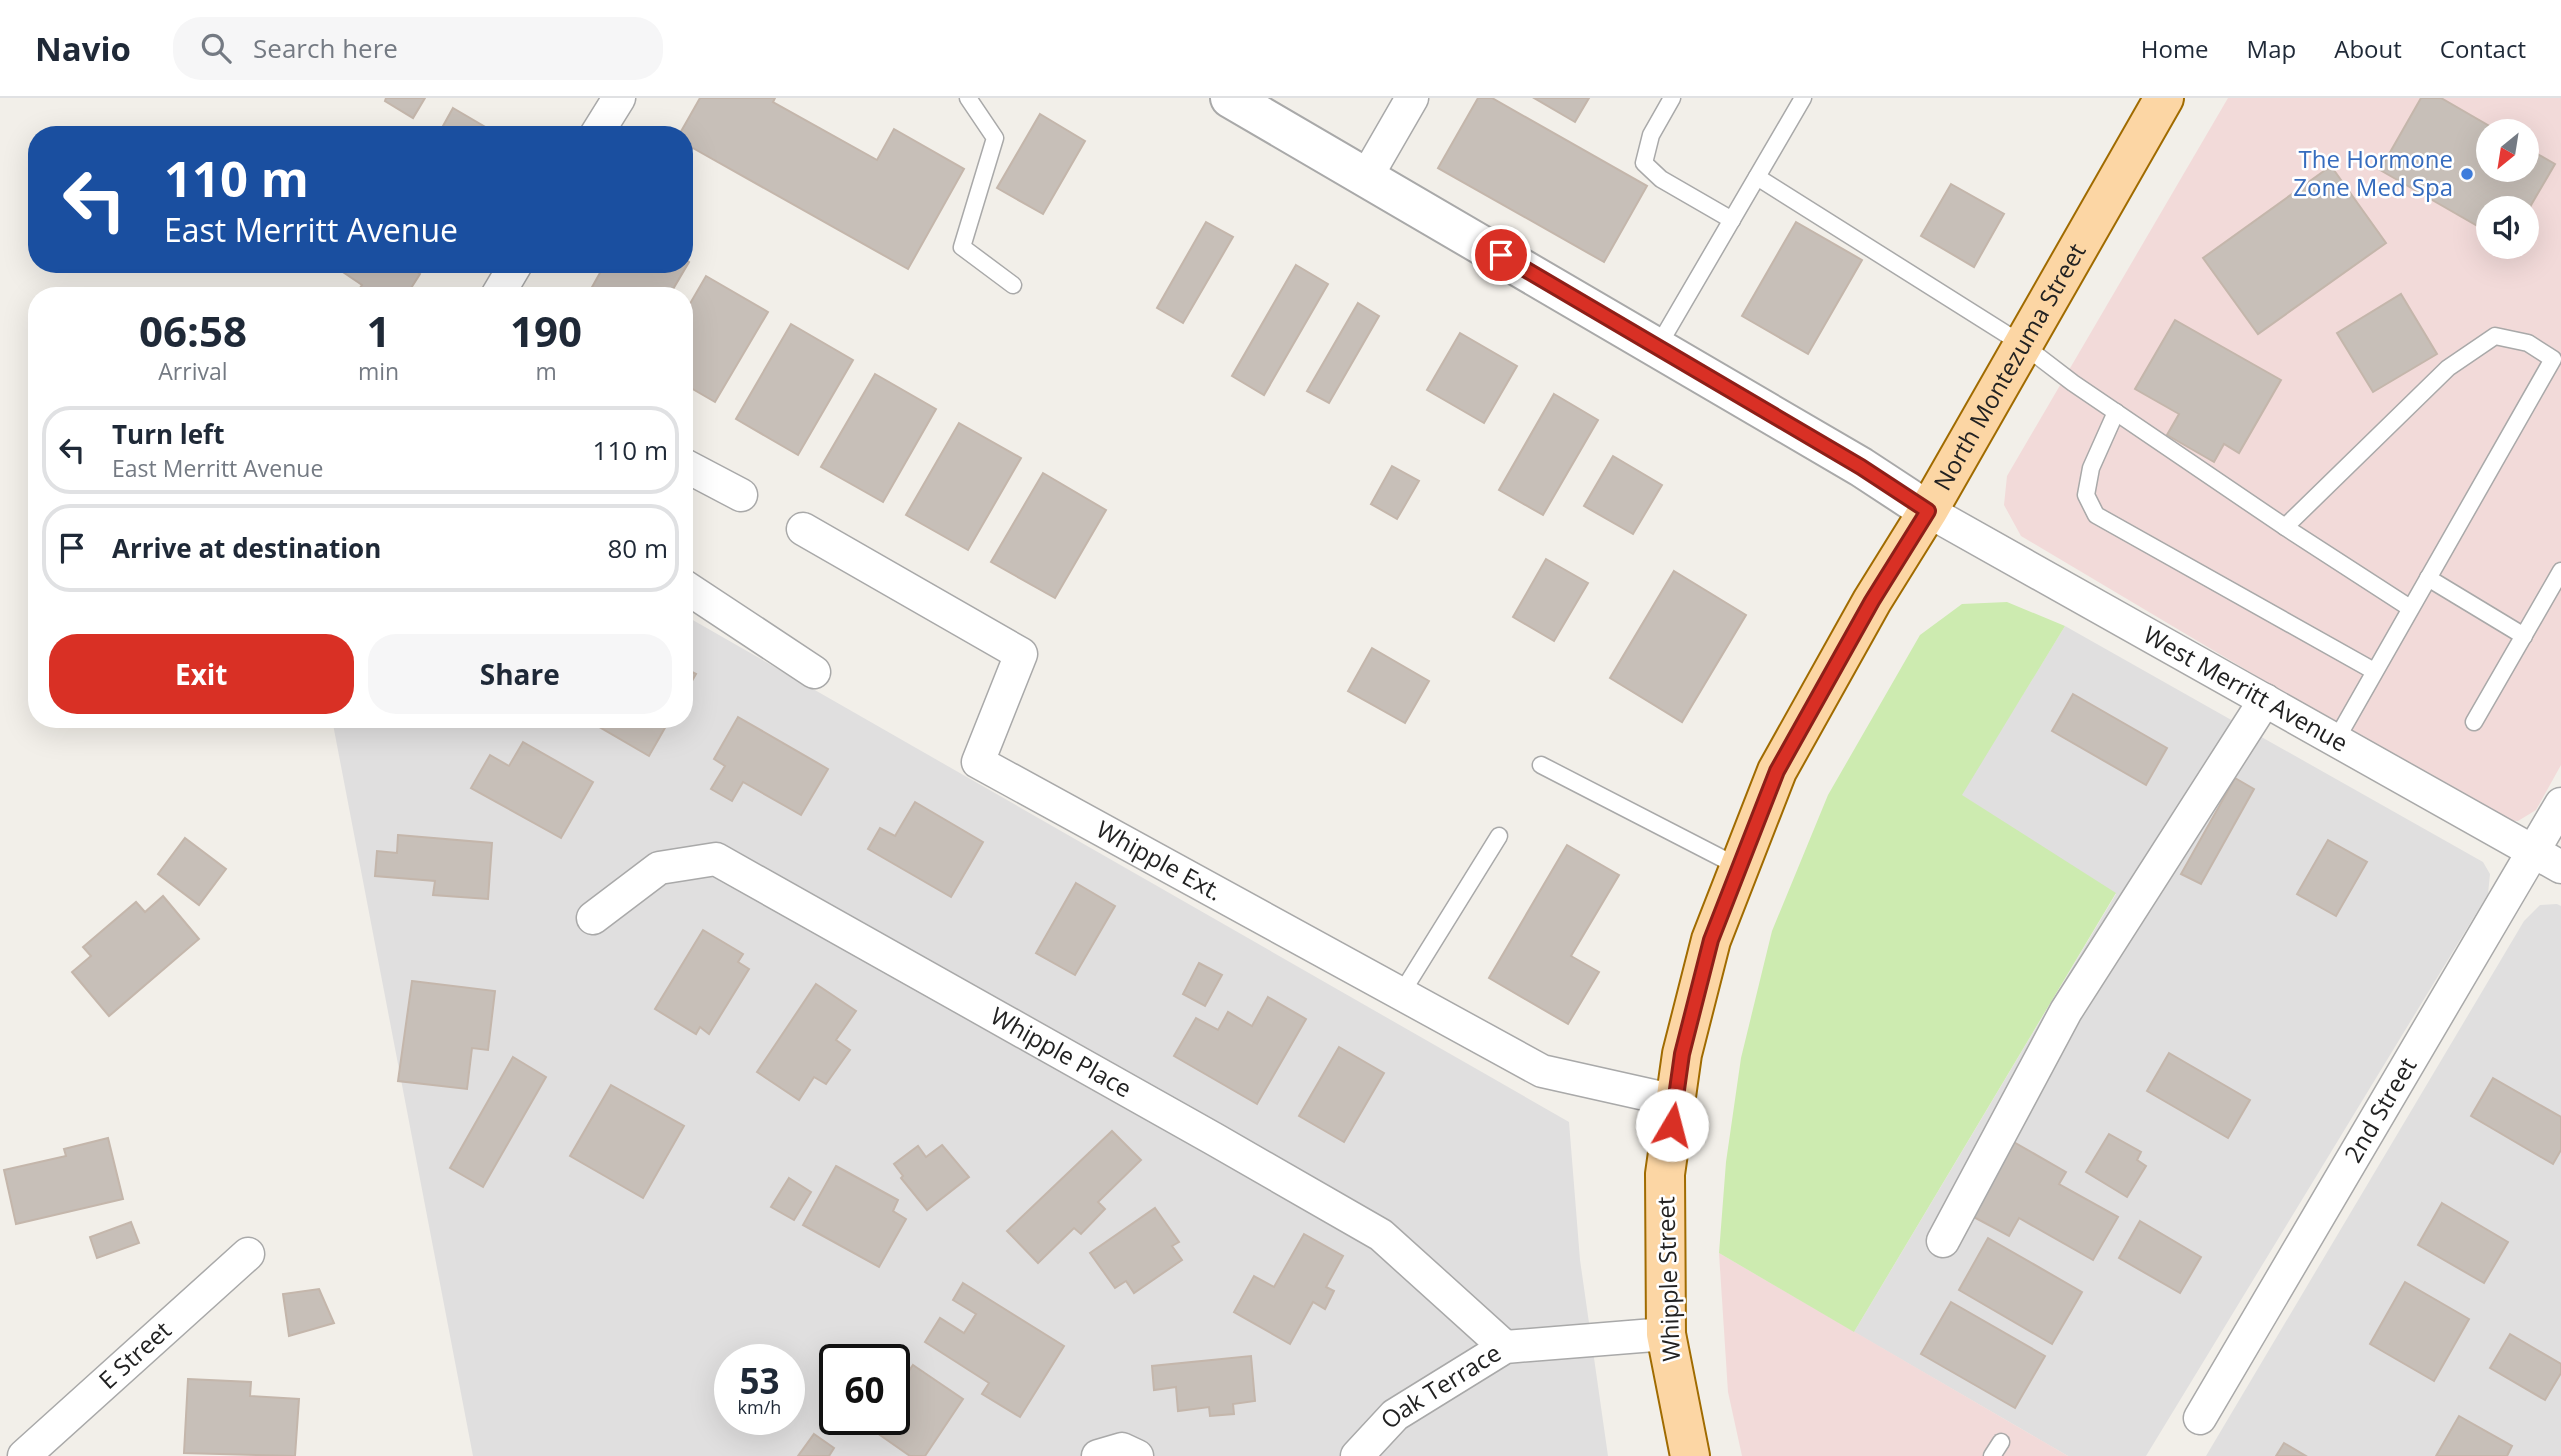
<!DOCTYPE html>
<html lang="en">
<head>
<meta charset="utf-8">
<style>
	:root { --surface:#fff; --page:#f6f6f7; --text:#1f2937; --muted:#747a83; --line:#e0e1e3; --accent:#d93025 }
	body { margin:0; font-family:"Open Sans",sans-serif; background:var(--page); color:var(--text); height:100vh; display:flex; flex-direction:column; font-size:26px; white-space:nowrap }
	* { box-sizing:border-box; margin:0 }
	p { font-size:23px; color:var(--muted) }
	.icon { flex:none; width:38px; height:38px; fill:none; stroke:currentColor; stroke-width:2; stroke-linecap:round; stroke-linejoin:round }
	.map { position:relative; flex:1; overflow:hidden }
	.sheet { position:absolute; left:28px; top:189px; width:665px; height:441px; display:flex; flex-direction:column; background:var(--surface); border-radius:28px; box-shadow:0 7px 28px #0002 }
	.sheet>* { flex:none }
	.top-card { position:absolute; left:28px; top:28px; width:665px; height:147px; border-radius:28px; box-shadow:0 7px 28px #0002; background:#1a4fa0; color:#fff; overflow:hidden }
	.needle { width:46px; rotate:210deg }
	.tools { position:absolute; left:2476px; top:21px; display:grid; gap:14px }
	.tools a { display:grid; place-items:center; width:63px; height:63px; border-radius:50%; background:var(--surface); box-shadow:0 7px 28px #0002; font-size:35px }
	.speed { position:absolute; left:714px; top:1246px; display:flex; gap:14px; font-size:35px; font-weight:700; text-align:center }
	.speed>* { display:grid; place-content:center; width:91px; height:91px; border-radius:50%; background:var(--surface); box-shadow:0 7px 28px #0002; line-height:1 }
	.speed small { font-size:18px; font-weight:400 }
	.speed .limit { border:4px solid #111; border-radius:10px; background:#fff; color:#111 }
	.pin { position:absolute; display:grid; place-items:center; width:60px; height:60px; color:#fff; margin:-30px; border:4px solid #fff; border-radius:50%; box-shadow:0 2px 7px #0007 }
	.me { position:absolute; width:77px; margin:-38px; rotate:8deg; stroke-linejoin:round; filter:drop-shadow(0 0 5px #0008) }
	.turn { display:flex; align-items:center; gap:24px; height:147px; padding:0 21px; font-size:32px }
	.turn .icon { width:91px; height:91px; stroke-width:2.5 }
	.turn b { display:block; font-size:49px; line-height:60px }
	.eta { display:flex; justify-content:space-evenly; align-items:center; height:119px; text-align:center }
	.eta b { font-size:42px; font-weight:700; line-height:49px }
	.button { display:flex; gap:14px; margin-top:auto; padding:14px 21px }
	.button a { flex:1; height:80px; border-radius:28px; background:var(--accent); color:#fff; font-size:28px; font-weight:700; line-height:80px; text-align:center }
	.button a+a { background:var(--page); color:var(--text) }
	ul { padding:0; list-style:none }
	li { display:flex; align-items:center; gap:21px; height:88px; margin:0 14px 10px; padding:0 7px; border:4px solid var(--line); border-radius:28px }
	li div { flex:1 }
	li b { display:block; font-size:26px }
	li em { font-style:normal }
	header { display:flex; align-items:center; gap:42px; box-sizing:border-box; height:98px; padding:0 35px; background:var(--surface); border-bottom:2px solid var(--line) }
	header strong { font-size:33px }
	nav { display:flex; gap:38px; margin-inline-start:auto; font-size:24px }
	.search { width:490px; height:63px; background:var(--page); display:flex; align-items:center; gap:18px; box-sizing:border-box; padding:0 24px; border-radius:28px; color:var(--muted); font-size:26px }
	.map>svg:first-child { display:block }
</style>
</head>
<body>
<header>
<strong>Navio</strong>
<div class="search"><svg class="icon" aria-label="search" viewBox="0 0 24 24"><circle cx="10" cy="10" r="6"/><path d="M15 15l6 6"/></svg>Search here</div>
<nav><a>Home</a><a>Map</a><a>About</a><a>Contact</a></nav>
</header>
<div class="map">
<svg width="2561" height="1358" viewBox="0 0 2561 1358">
	<rect width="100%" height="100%" fill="#f2efe9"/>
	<g fill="#e0dfdf" fill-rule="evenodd">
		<path d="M684,517L1569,1024L1580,1162L1608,1358H473L332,621H684ZM730,1262H789V1321H730ZM835,1262H894V1321H835Z"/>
		<polygon points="2065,528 2483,764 2490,776 2488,796 2146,1358 2068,1358 1854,1234 2116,796 1961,697"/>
		<polygon points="2557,806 2561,808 2561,1358 2206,1358 2524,823 2540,807"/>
	</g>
	<g fill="#f2dad9" fill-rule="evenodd">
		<path d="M2228,0H2561V667L2536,712L2518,723L2499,722L2021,438L2004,407L2007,378ZM2488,33H2527V72H2488ZM2488,110H2527V149H2488Z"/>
		<polygon points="1719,1155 2068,1358 1742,1358 1728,1294"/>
	</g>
	<polygon fill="#cdebb0" points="2007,504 2065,528 1962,697 2116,795 1854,1234 1719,1155 1726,1064 1741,960 1772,833 1828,697 1920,537 1962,506"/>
	<g fill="#c7bfb8" stroke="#c4b6ab" stroke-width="2">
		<polygon points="386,0 425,0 413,20 385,3"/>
		<polygon points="700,0 775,0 773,4 877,62 894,31 964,71 908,171 684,45 684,37 679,37"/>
		<polygon points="1478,0 1492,0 1647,88 1604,164 1438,70"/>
		<polygon points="1534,0 1589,0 1575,24"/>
		<polygon points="2421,0 2441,0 2498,33 2488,33 2488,72 2527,72 2527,50 2555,66 2527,114 2527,110 2488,110 2488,134 2380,72"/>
		<polygon points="453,10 499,37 438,37"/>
		<polygon points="1040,16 1085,43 1043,116 997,90"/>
		<polygon points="2331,68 2386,145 2258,236 2203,160"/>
		<polygon points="1951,86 2004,116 1974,169 1921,138"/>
		<polygon points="1206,124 1233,139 1183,225 1157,210"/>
		<polygon points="1796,124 1862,162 1808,256 1742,218"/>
		<polygon points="684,161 689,164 669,198 587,198 605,166 684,166"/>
		<polygon points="340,166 406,166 420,176 406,198 354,198 362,187 337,170"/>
		<polygon points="1296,167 1328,186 1264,297 1232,278"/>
		<polygon points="706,178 768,214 715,304 684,286 684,216"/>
		<polygon points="2401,196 2437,256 2373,294 2337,235"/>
		<polygon points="1358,205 1379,218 1329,305 1307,293"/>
		<polygon points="2175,222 2281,282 2239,355 2224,346 2214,364 2167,337 2179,316 2135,291"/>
		<polygon points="791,226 853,262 798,357 736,321"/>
		<polygon points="1460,235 1517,268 1484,325 1427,292"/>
		<polygon points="875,276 936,311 883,404 821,369"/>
		<polygon points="1554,296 1598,322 1543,417 1499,392"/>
		<polygon points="959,325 1021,360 968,452 906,417"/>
		<polygon points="1613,358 1662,387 1633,436 1584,408"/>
		<polygon points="1392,368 1419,383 1397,421 1371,406"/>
		<polygon points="1043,375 1106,412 1055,500 991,464"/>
		<polygon points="1546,461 1588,485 1554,543 1513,519"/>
		<polygon points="1674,473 1746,517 1682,624 1610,580"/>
		<polygon points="1372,550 1429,583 1405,625 1348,593"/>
		<polygon points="684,570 696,576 684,597"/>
		<polygon points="2073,596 2167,650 2146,687 2052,633"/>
		<polygon points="738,619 828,671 801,717 743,684 732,703 711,691 725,668 714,661"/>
		<polygon points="599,621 670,621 649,658 596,627"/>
		<polygon points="523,644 593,684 561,740 471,690 490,657 509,668"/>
		<polygon points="2235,680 2254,691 2201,786 2181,776"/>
		<polygon points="915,704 983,744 951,799 868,751 880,730 895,738"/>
		<polygon points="398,737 492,745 488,801 433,797 435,783 375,778 377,753 397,755"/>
		<polygon points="185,740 226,771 199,807 158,776"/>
		<polygon points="2328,742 2367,764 2336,818 2297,796"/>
		<polygon points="1567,747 1619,777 1571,858 1599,874 1568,926 1489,880"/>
		<polygon points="1076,785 1115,808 1075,877 1036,855"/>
		<polygon points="163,798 199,841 109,918 72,874 91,858 83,849 136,804 145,814"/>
		<polygon points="703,832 743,856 738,864 749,871 709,936 700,929 696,936 655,911"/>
		<polygon points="1199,865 1222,877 1205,908 1183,896"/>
		<polygon points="412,883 495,893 488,952 472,950 467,991 398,983"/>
		<polygon points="816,886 856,913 836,942 850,952 826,986 814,979 799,1002 757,974"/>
		<polygon points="1268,899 1306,921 1257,1006 1174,958 1196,920 1218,932 1228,914 1252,928"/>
		<polygon points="1339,949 1384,975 1344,1044 1299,1018"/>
		<polygon points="2169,955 2250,1002 2228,1040 2147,993"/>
		<polygon points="513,959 546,979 483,1089 450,1070"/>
		<polygon points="2493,980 2561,1019 2561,1052 2553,1066 2471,1018"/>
		<polygon points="611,987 684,1028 643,1100 570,1058"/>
		<polygon points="1112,1033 1141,1062 1098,1104 1105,1111 1081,1136 1074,1130 1038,1165 1007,1133"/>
		<polygon points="2109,1036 2141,1054 2137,1062 2146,1068 2127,1099 2086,1074"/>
		<polygon points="108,1040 123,1101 16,1126 4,1072 66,1058 64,1051"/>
		<polygon points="2012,1043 2066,1074 2059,1086 2118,1119 2093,1162 2019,1120 2009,1138 1970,1117"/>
		<polygon points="942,1047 969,1079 927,1112 901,1080 903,1078 894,1066 918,1048 926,1059"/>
		<polygon points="836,1068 898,1102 893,1113 906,1121 879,1169 803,1127"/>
		<polygon points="789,1080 811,1094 794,1122 771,1109"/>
		<polygon points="2442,1105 2508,1144 2484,1185 2418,1147"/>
		<polygon points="1155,1110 1179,1144 1172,1148 1182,1162 1134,1195 1126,1183 1115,1190 1090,1155"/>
		<polygon points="2140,1123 2201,1159 2180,1195 2119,1160"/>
		<polygon points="131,1124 139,1145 97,1160 90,1139"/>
		<polygon points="1304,1136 1343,1158 1326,1189 1334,1193 1325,1211 1313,1204 1290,1246 1234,1214 1254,1178 1274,1189"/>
		<polygon points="1988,1140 2082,1194 2052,1246 1959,1192"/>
		<polygon points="2405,1184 2469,1221 2434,1283 2370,1246"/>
		<polygon points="963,1185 1064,1248 1020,1319 982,1296 989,1285 925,1244 940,1220 964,1235 976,1216 953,1202"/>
		<polygon points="319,1191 334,1225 289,1238 283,1196"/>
		<polygon points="1951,1204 2045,1258 2015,1310 1921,1256"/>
		<polygon points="2510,1236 2561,1266 2561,1275 2545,1302 2490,1270"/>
		<polygon points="1251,1258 1255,1303 1233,1306 1234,1316 1210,1318 1209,1309 1178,1313 1176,1289 1154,1292 1152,1268"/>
		<polygon points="913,1267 963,1301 925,1358 910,1358 867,1328 871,1321 894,1321 894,1280 901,1284"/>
		<polygon points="188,1281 251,1284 250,1298 299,1301 295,1358 184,1355"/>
		<polygon points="2459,1318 2512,1348 2507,1358 2436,1358"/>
		<polygon points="814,1336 834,1350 829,1358 798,1358"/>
		<polygon points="2284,1345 2306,1358 2276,1358"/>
	</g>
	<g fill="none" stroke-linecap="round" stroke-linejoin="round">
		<defs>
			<g id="service">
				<polyline points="968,0 995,40 962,149 1013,187"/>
				<polyline points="1672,0 1651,37 1644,65 1661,81 1732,122"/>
				<polyline points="1757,79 2022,246 2073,285 2285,429 2410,510"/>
				<polyline points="1657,250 1803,0"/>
				<polyline points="2116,314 2091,370 2086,397 2096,417 2374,573"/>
				<polyline points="2285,429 2448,270 2495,238 2528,245 2553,261 2336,642"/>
				<polyline points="2428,480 2524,538"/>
				<polyline points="2474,624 2561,473"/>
				<polyline points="1541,667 1739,769"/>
				<polyline points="1401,896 1499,738"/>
				<polyline points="1992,1358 2001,1344"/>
			</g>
			<g id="minor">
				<polyline points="596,37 619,0"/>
				<polyline points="1367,78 1412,0"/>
				<polyline points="497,198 516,166"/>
				<polyline points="684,367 741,397"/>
				<path id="s1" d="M1928,413L2561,769"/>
				<path id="s2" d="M803,431L1021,556L978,664L1542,973L1676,1003"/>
				<polyline points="684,488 814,574"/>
				<path id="s3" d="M593,820L659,770L716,761L1214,1041L1381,1137L1505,1249"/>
				<polyline points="1943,1143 2066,913 2265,602"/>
				<path id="s4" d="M2200,1320L2561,706"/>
				<path id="s5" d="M24,1358L248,1156"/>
				<polyline points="1098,1358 1122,1351 1137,1358"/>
				<path id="s6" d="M1357,1358L1395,1317L1505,1249L1666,1236"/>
			</g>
			<polyline id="tertiary" points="1230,0 1861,369 1928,413"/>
			<g id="primary">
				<path id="s7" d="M1690,1358L1666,1236L1665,1076L1682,956L1711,842L1777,673L1872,503L1928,413L2164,0"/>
			</g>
		</defs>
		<use href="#service" stroke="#a9a9a9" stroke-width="19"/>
		<use href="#minor" stroke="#a9a9a9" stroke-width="35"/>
		<use href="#tertiary" stroke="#a9a9a9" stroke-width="42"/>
		<use href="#primary" stroke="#a06b00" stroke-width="42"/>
		<use href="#service" stroke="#fff" stroke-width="16"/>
		<use href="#minor" stroke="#fff" stroke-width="32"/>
		<use href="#tertiary" stroke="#fff" stroke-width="38"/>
		<use href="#primary" stroke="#fcd6a4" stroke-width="38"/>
	</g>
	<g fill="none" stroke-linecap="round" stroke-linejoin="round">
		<defs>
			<polyline id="route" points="1501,157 1861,369 1928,413 1872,503 1777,673 1711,842 1682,956 1672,1027"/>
		</defs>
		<use href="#route" stroke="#8d1f18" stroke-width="18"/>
		<use href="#route" stroke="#d93025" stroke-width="12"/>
	</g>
	<circle fill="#3f7fe0" stroke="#fff" stroke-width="2.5" cx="2467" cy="76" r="7"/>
	<g text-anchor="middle" stroke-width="5" stroke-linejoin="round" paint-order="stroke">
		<g font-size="24" fill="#366cbe" stroke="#fff" text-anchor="end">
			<text x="2453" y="70">The Hormone<tspan x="2453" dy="28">Zone Med Spa</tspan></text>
		</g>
		<g font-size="24" fill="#222" stroke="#fff">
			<text dy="8" stroke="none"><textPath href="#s7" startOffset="1171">North Montezuma Street</textPath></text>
			<text dy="8" stroke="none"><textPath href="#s1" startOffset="364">West Merritt Avenue</textPath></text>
			<text dy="8" stroke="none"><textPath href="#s2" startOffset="574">Whipple Ext.</textPath></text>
			<text dy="8" stroke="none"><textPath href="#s3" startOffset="536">Whipple Place</textPath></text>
			<text dy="8" stroke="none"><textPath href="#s4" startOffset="357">2nd Street</textPath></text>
			<text transform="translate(1669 1181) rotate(-92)" y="8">Whipple Street</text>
			<text dy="8" stroke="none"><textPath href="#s5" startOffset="150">E Street</textPath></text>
			<text dy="8" stroke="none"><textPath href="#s6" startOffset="110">Oak Terrace</textPath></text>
		</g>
	</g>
</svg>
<div class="tools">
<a><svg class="needle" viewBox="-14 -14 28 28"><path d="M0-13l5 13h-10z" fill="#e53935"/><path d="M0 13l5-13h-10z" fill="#747a83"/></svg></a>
<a><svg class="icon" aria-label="sound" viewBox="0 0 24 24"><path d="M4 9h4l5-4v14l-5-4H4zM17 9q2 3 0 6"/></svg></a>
</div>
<div class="speed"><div>53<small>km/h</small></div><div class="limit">60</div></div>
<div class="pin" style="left:1501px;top:157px;background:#d93025"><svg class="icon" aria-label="arrive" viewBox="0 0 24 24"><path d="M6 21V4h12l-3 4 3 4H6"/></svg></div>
<svg class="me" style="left:1672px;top:1027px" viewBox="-20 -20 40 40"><circle r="19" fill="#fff"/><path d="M0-13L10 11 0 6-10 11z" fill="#d93025"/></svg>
<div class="top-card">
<div class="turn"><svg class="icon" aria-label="left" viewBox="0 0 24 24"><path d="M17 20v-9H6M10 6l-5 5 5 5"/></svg><div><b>110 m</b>East Merritt Avenue</div></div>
</div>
<section class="sheet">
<div class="eta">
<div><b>06:58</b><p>Arrival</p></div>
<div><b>1</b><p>min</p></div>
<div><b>190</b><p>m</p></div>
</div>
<ul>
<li><svg class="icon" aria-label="left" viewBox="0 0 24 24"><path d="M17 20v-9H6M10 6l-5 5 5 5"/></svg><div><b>Turn left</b><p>East Merritt Avenue</p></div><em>110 m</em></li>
<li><svg class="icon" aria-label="arrive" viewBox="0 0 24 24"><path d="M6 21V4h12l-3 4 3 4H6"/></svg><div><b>Arrive at destination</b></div><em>80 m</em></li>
</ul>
<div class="button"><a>Exit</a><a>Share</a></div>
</section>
</div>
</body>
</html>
